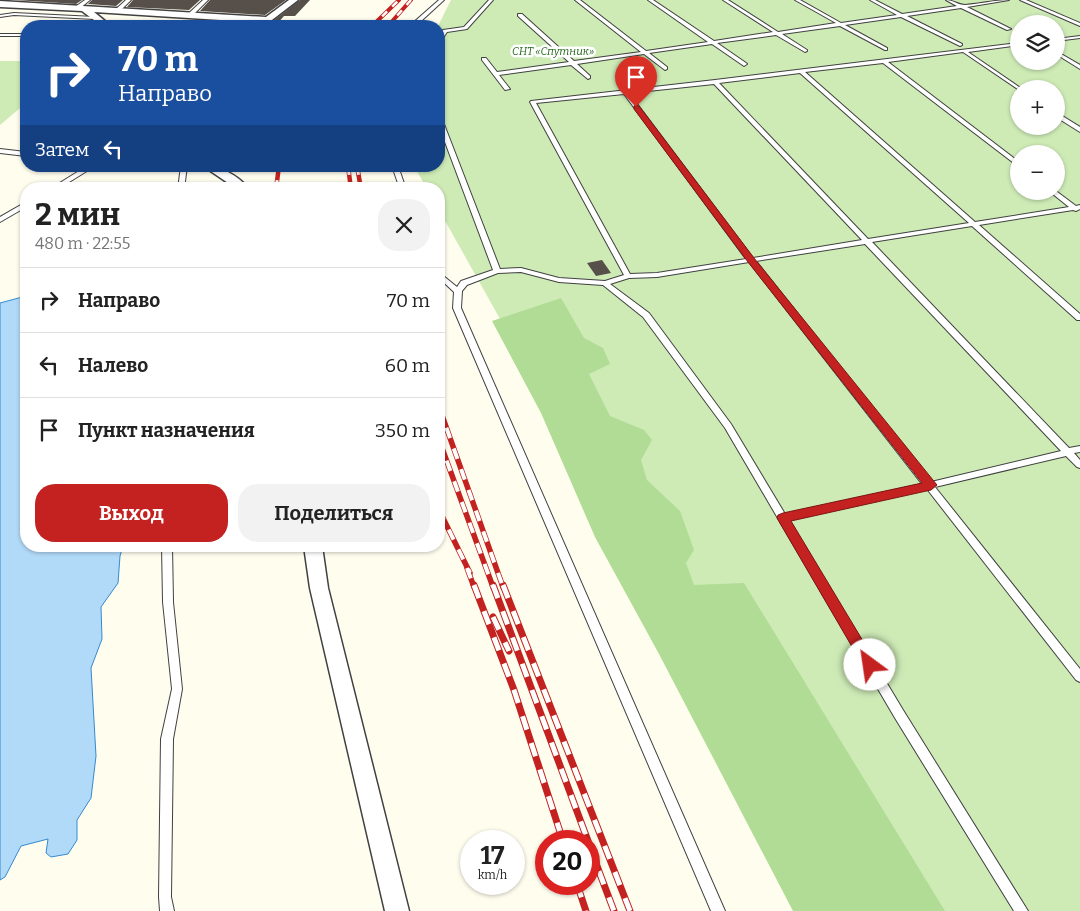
<!DOCTYPE html>
<html lang="ru">
<head>
<meta charset="utf-8">
<style>
	:root { --surface:#fff; --page:#f2f2f2; --text:#222; --muted:#767676; --line:#e0e0e0; --accent:#c32220 }
	body { margin:0; font-family:Bitter,serif; background:var(--page); color:var(--text); height:100vh; display:flex; flex-direction:column; font-size:19px; white-space:nowrap }
	* { box-sizing:border-box; margin:0 }
	p { font-size:16px; color:var(--muted) }
	.icon { flex:none; width:28px; height:28px; fill:none; stroke:currentColor; stroke-width:2; stroke-linecap:round; stroke-linejoin:round }
	.map { position:relative; flex:1; overflow:hidden }
	.drawer { position:absolute; left:20px; top:182px; width:425px; height:370px; display:flex; flex-direction:column; background:var(--surface); border-radius:20px; box-shadow:0 1px 4px #0004 }
	.drawer>* { flex:none }
	.hud { position:absolute; left:20px; top:20px; width:425px; height:152px; border-radius:20px; box-shadow:0 1px 4px #0004; background:#1a4fa0; color:#fff; overflow:hidden }
	.buttons { position:absolute; left:1010px; top:15px; display:grid; gap:10px }
	.buttons a { display:grid; place-items:center; width:55px; height:55px; border-radius:50%; background:var(--surface); box-shadow:0 1px 4px #0004; font-size:25px }
	.speed { position:absolute; left:460px; top:830px; display:flex; gap:10px; font-size:25px; font-weight:700; text-align:center }
	.speed>* { display:grid; place-content:center; width:65px; height:65px; border-radius:50%; background:var(--surface); box-shadow:0 1px 4px #0004; line-height:1 }
	.speed small { font-size:12px; font-weight:400 }
	.speed .limit { border:8px solid #d22; background:#fff; color:#111 }
	.pin { position:absolute; display:grid; place-items:center; width:42px; height:42px; color:#fff; margin:-51px -21px; border-radius:50% 50% 50% 0; rotate:-45deg; box-shadow:0 0 5px #0007 }
	.pin .icon { rotate:45deg }
	.me { position:absolute; width:55px; margin:-28px; rotate:329deg; stroke-linejoin:round; filter:drop-shadow(0 0 4px #0008) }
	.turn { display:flex; align-items:center; gap:18px; height:105px; padding:0 15px; font-size:22px }
	.turn .icon { width:65px; height:65px; stroke-width:2.5 }
	.turn b { display:block; font-size:35px; line-height:42px }
	.then { display:flex; align-items:center; height:48px; padding:0 15px; background:#0003; gap:10px; font-size:19px }
	.round { display:grid; place-items:center; flex:none; width:52px; height:52px; border-radius:20px; background:var(--page) }
	.headline { display:flex; align-items:center; justify-content:space-between; height:85px; padding:0 15px }
	h1 { font-size:30px; font-weight:700; line-height:38px }
	.primary-button { display:flex; gap:10px; margin-top:auto; padding:10px 15px }
	.primary-button a { flex:1; height:58px; border-radius:20px; background:var(--accent); color:#fff; font-size:20px; font-weight:700; line-height:58px; text-align:center }
	.primary-button a+a { background:var(--page); color:var(--text) }
	ul { padding:0; list-style:none }
	li { display:flex; align-items:center; gap:15px; height:65px; padding:0 15px; border-top:1px solid var(--line) }
	li div { flex:1 }
	li b { display:block; font-size:19px }
	li em { font-style:normal }
	.map>svg:first-child { display:block }
</style>
</head>
<body>
<div class="map">
<svg width="1080" height="911" viewBox="0 0 1080 911">
	<rect width="100%" height="100%" fill="#fffdee"/>
	<g fill="#ceebb6" fill-rule="evenodd">
		<path d="M451,0H1080V911H832L439,210V189H427L414,166H439L438,26ZM1019,24H1056V61H1019ZM1019,89H1056V126H1019ZM1019,154H1056V191H1019Z"/>
		<polygon points="0,61 26,61 26,103 0,125"/>
	</g>
	<polygon fill="#b0dc95" points="561,298 584,338 603,348 610,364 589,374 610,416 644,430 652,440 641,460 647,480 680,511 694,550 686,563 694,585 744,583 945,911 793,911 659,654 595,537 541,413 492,321"/>
	<polygon fill="#b1d9f8" stroke="#358ad2" points="26,296 26,546 123,546 120,556 118,583 101,607 102,639 91,668 96,756 91,798 77,820 77,840 68,854 51,857 46,853 48,839 21,846 5,877 0,880 0,303"/>
	<g fill="#574f49">
		<polygon points="15,0 82,0 76,4"/>
		<polygon points="92,0 123,0 116,6 88,4"/>
		<polygon points="133,0 200,0 189,10 127,7"/>
		<polygon points="210,0 286,0 265,15 200,11"/>
		<polygon points="300,0 310,0 295,16 284,16 275,26 196,22 268,25"/>
		<polygon points="602,260 611,273 596,276 587,263"/>
	</g>
	<g fill="none" stroke-linecap="round" stroke-linejoin="round">
		<defs>
			<g id="lane">
				<polygon points="85,0 90,0 79,9 75,9 75,7"/>
				<polygon points="126,0 131,0 119,12 115,12 115,10"/>
				<polygon points="203,0 208,0 192,16 188,16 188,14"/>
				<polygon points="439,0 444,0 419,23 420,26 416,26 414,22"/>
				<polygon points="489,0 493,0 467,29 447,32 441,41 439,41 439,37 443,30 464,27"/>
				<path d="M575,0H580L646,51L708,42L648,0H653L714,41L773,32L723,0H728L778,32L836,23L795,0H800L841,23L897,15L870,0H875L902,14L957,6L946,0C953,0 958,5 965,5C980,4 994,0 1009,0L967,7L1011,29L1007,30L961,8L907,16L962,44V45L960,46L901,17L845,25L887,48V50H885L840,26L782,34L807,50V51L805,52L776,35L717,43L746,63L747,64L744,66L712,44L649,53L667,67V69L665,70L644,54L577,64L590,76V78L588,79L571,65L499,75L510,89L505,90L482,60V58H486L497,72L569,62L518,16V14H522L574,61L641,52Z"/>
				<polygon points="1020,0 1026,0 1080,23 1080,26"/>
				<polygon points="14,13 95,17 97,18 95,19 14,15 0,17 0,15"/>
				<rect x="0" y="34" width="26" height="2"/>
				<polygon points="1080,36 1080,38 1056,41 1056,39"/>
				<path d="M1019,43V45L968,52L1022,89H1019V90L963,52L888,62L1019,162V167L883,63L805,72L975,222L1069,207L1049,191H1056L1076,206L1080,205V209L1076,211L1073,210L979,225L1080,314V320H1077L972,226L872,242L1069,448L1080,446V452L1074,453L1080,460V468L1077,467L1066,456L935,487L1080,669V682L1076,680L927,489L789,520L903,710L1028,911H1014L895,718L725,428L643,317L603,285L559,282L521,272L498,273L467,285L462,291L461,308L725,911H711L453,308L454,292L439,278V273L441,274L457,287L461,281L493,270L439,126V117L442,119L500,269L521,268L559,278L605,281L624,275L530,102L531,101L715,80ZM800,73L969,223L868,239L719,83ZM714,84L862,240L753,258L629,93ZM624,94L746,259L657,273L630,274L536,103ZM865,244L1061,451L931,482L756,261ZM749,262L922,484L785,514L731,424L649,313L610,284L629,278L657,277Z"/>
				<polygon points="1056,51 1080,65 1080,69 1056,54"/>
				<polygon points="1056,112 1080,127 1080,132 1056,117"/>
				<polygon points="0,149 26,152 26,156 0,153"/>
				<polygon points="87,166 95,166 58,189 50,189"/>
				<polygon points="181,166 187,166 184,189 178,189"/>
				<polygon points="392,166 398,166 406,189 400,189"/>
				<polygon points="26,202 26,207 0,222 0,217"/>
				<polygon points="162,546 172,546 173,602 182,689 173,739 171,897 174,911 160,911 159,897 161,739 172,689 163,602"/>
			</g>
			<g id="street">
				<polygon points="289,0 298,0 268,23 94,12 111,26 102,26 82,11 0,7 0,1 266,17"/>
				<path d="M203,166C220,166 238,175 249,189H237Z"/>
				<polygon points="304,546 322,546 328,588 409,911 385,911 310,588"/>
			</g>
		</defs>
		<use href="#lane" stroke="#414141" stroke-width="2"/>
		<use href="#street" stroke="#414141" stroke-width="3"/>
		<use href="#lane" fill="#fff" fill-rule="evenodd"/>
		<use href="#street" fill="#fff" fill-rule="evenodd"/>
		<defs>
			<g id="rail-far3">
				<polyline points="372,26 399,0"/>
				<polyline points="388,26 411,0"/>
			</g>
			<g id="rail-far2">
				<polyline points="348,166 351,189"/>
				<polyline points="357,166 361,189"/>
				<polyline points="276,189 279,166"/>
			</g>
			<g id="rail-far1">
				<polyline points="439,407 503,587"/>
				<polyline points="439,440 493,587"/>
				<polyline points="439,510 470,573"/>
				<polyline points="467,568 474,587"/>
			</g>
			<g id="rail">
				<polyline points="474,585 514,690 563,841"/>
				<polyline points="493,585 588,841"/>
				<polyline points="503,585 630,911"/>
				<polyline points="493,617 509,651"/>
				<polyline points="589,845 614,911"/>
				<polyline points="577,884 586,911"/>
			</g>
		</defs>
		<use href="#rail-far3" stroke="#c32220" stroke-width="4"/>
		<use href="#rail-far2" stroke="#c32220" stroke-width="4.5"/>
		<use href="#rail-far1" stroke="#c32220" stroke-width="5.5"/>
		<use href="#rail" stroke="#c32220" stroke-width="7"/>
		<use href="#rail-far3" stroke="#fff" stroke-width="2.5" stroke-dasharray="7" stroke-linecap="butt"/>
		<use href="#rail-far2" stroke="#fff" stroke-width="3" stroke-dasharray="9" stroke-linecap="butt"/>
		<use href="#rail-far1" stroke="#fff" stroke-width="4" stroke-dasharray="11" stroke-linecap="butt"/>
		<use href="#rail" stroke="#fff" stroke-width="5" stroke-dasharray="14" stroke-linecap="butt"/>
	</g>
	<polygon fill="#c32220" stroke="#7f1615" points="636,105 639,106 754,258 937,485 931,490 791,521 875,661 877,665 875,669 870,671 865,669 777,518 778,515 783,513 922,483 748,262 634,109 634,106"/>
	<g text-anchor="middle" stroke-width="5" stroke-linejoin="round" paint-order="stroke">
		<g font-size="11" font-style="italic" fill="#26681b" stroke="#fff">
			<text x="553" y="55">СНТ «Спутник»</text>
		</g>
	</g>
</svg>
<div class="buttons">
<a><svg class="icon" aria-label="layers" viewBox="0 0 24 24"><path d="M12 4l9 5-9 5-9-5zM3 14l9 5 9-5"/></svg></a>
<a>+</a>
<a>−</a>
</div>
<div class="speed"><div>17<small>km/h</small></div><div class="limit">20</div></div>
<div class="pin" style="left:636px;top:107px;background:#d93025"><svg class="icon" aria-label="arrive" viewBox="0 0 24 24"><path d="M6 21V4h12l-3 4 3 4H6"/></svg></div>
<svg class="me" style="left:870px;top:665px" viewBox="-20 -20 40 40"><circle r="19" fill="#fff"/><path d="M0-13L10 11 0 6-10 11z" fill="#c32220"/></svg>
<div class="hud">
<div class="turn"><svg class="icon" aria-label="right" viewBox="0 0 24 24"><path d="M7 20v-9h11M14 6l5 5-5 5"/></svg><div><b>70 m</b>Направо</div></div>
<div class="then">Затем<svg class="icon" aria-label="left" viewBox="0 0 24 24"><path d="M17 20v-9H6M10 6l-5 5 5 5"/></svg></div>
</div>
<section class="drawer">
<div class="headline"><div><h1>2 мин</h1><p>480 m · 22:55</p></div><a class="round"><svg class="icon" aria-label="close" viewBox="0 0 24 24"><path d="M6 6l12 12M18 6L6 18"/></svg></a></div>
<ul>
<li><svg class="icon" aria-label="right" viewBox="0 0 24 24"><path d="M7 20v-9h11M14 6l5 5-5 5"/></svg><div><b>Направо</b></div><em>70 m</em></li>
<li><svg class="icon" aria-label="left" viewBox="0 0 24 24"><path d="M17 20v-9H6M10 6l-5 5 5 5"/></svg><div><b>Налево</b></div><em>60 m</em></li>
<li><svg class="icon" aria-label="arrive" viewBox="0 0 24 24"><path d="M6 21V4h12l-3 4 3 4H6"/></svg><div><b>Пункт назначения</b></div><em>350 m</em></li>
</ul>
<div class="primary-button"><a>Выход</a><a>Поделиться</a></div>
</section>
</div>
</body>
</html>
